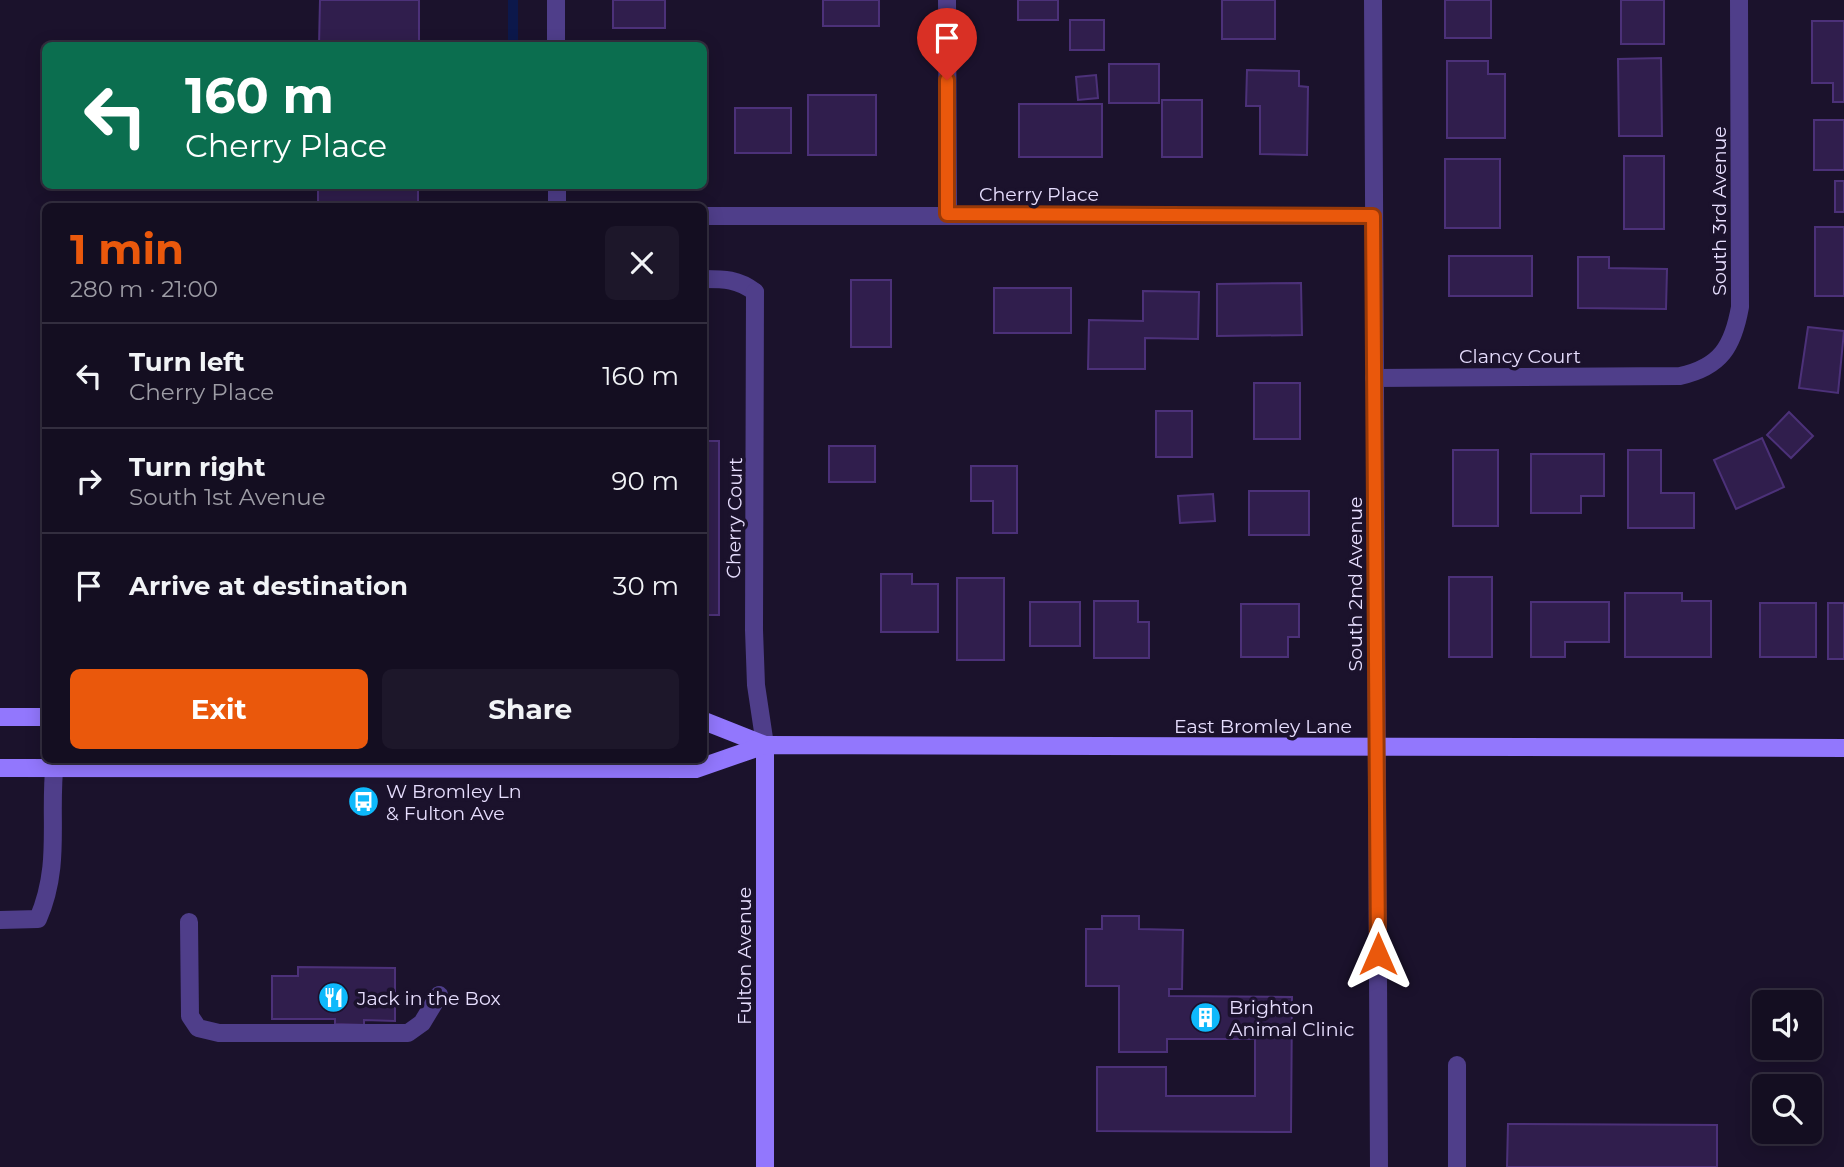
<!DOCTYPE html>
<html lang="en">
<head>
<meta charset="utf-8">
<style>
	:root { --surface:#140e21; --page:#1d172a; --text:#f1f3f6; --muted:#9d9ca5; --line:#332e3f; --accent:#ea580c }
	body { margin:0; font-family:Montserrat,sans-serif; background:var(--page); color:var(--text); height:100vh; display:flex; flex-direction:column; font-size:26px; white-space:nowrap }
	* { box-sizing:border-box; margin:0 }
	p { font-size:23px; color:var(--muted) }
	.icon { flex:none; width:38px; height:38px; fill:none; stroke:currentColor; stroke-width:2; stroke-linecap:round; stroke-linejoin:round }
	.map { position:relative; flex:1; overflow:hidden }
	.panel { position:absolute; left:42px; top:203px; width:665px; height:560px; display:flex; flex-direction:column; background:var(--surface); border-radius:10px; box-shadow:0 4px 18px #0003,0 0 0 2px var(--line) }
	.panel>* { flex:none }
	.top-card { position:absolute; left:42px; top:42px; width:665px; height:147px; border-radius:10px; box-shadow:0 4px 18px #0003,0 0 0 2px var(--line); background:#0b6e4f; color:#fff; overflow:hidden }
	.fabs { position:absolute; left:1752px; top:990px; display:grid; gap:14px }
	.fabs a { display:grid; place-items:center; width:70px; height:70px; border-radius:10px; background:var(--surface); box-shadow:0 4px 18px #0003,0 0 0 2px var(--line); font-size:35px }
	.pin { position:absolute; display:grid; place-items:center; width:60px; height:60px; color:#fff; margin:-72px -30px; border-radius:50% 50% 50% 0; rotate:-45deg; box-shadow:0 0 7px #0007 }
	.pin .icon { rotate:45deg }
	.me { position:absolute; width:77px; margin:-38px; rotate:0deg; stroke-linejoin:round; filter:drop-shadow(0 0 5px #0008) }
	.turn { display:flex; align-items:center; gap:24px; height:147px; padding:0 28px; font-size:32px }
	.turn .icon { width:91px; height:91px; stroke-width:2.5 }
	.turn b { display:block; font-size:49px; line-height:60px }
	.round { display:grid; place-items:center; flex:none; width:74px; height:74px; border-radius:10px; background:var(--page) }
	.overview { display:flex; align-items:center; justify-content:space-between; height:119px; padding:0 28px }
	h1 { font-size:42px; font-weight:700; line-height:52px; color:var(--accent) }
	.cta { display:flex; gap:14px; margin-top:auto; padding:14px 28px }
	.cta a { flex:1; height:80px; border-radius:10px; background:var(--accent); color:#fff; font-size:28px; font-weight:700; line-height:80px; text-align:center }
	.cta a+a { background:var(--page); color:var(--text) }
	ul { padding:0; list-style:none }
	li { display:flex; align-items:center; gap:21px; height:105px; padding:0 28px; border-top:2px solid var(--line) }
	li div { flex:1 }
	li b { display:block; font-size:26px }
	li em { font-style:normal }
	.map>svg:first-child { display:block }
</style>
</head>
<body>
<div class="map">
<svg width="1844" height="1167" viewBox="0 0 1844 1167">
	<rect width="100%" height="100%" fill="#1b122c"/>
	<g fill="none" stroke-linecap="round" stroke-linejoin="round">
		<polyline stroke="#0c184b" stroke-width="10" points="513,46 513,0"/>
	</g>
	<g fill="#301e4d" stroke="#4c3179" stroke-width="2">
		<polygon points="320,0 419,0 419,46 319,46"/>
		<rect x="613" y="0" width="52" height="28"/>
		<rect x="823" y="0" width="56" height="26"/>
		<rect x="1018" y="0" width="40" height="20"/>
		<rect x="1222" y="0" width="53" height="39"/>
		<rect x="1445" y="0" width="46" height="38"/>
		<rect x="1621" y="0" width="43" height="44"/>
		<rect x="1070" y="20" width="34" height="30"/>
		<polygon points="1812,21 1844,21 1844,102 1833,102 1833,83 1812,83"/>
		<polygon points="1661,58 1662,136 1619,136 1618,59"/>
		<polygon points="1447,61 1488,61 1488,74 1505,74 1505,138 1447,138"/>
		<rect x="1109" y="64" width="50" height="39"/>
		<polygon points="1247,70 1299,71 1299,86 1308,87 1307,155 1260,154 1260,106 1246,106"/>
		<polygon points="1096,75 1098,98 1078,100 1076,77"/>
		<rect x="808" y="95" width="68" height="60"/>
		<rect x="1162" y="100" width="40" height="57"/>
		<rect x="1019" y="104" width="83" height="53"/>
		<rect x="735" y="108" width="56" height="45"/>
		<rect x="1814" y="120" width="30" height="50"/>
		<rect x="1624" y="156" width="40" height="73"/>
		<rect x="1445" y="159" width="55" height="69"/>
		<rect x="1835" y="181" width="9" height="31"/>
		<rect x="318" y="186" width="100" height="20"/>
		<rect x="1815" y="227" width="29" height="69"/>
		<rect x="1449" y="256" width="83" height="40"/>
		<polygon points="1578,257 1609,257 1609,268 1667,269 1666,309 1578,308"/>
		<rect x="851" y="280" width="40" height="67"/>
		<polygon points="1301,283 1302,335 1217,336 1217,284"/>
		<rect x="994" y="288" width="77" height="45"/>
		<polygon points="1143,291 1199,292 1198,339 1145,338 1145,369 1088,369 1089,320 1143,321"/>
		<polygon points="1808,327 1844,331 1838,393 1799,388"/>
		<rect x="1254" y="383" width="46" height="56"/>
		<rect x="1156" y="411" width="36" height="46"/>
		<polygon points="1789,412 1813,436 1791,458 1767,435"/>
		<polygon points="1762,438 1784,487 1736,509 1714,460"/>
		<rect x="704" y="441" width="15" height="174"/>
		<rect x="829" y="446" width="46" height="36"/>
		<rect x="1453" y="450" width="45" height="76"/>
		<polygon points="1628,450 1661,450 1661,493 1694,493 1694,528 1628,528"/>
		<polygon points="1531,454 1604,454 1604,496 1581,496 1581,513 1531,513"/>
		<polygon points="971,466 1017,466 1017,533 993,533 993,501 971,501"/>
		<rect x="1249" y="491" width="60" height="44"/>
		<polygon points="1213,494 1215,521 1180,523 1178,496"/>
		<polygon points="881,574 912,574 912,584 938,584 938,632 881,632"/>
		<rect x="1449" y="577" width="43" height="80"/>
		<rect x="957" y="578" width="47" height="82"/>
		<polygon points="1625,593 1682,593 1682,601 1711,601 1711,657 1625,657"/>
		<polygon points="1094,601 1138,601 1138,622 1149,622 1149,658 1094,658"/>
		<rect x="1030" y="602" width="50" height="44"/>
		<polygon points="1531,602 1609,602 1609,642 1565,642 1565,657 1531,657"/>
		<rect x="1760" y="603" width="56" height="54"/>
		<rect x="1828" y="603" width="16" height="56"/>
		<polygon points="1241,604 1299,604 1299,637 1288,637 1288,657 1241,657"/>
		<polygon points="1102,916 1139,916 1139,929 1183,930 1182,989 1169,989 1169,996 1292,997 1291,1132 1097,1131 1097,1067 1166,1067 1166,1096 1255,1096 1255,1039 1167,1039 1167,1052 1119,1052 1119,986 1086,986 1086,929 1102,929"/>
		<polygon points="298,967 395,968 395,1021 364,1020 364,1025 335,1024 335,1019 272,1019 272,976 298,976"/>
		<polygon points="1508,1124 1717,1125 1717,1167 1507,1167"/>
	</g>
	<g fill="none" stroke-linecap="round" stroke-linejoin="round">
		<g stroke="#4f3e8a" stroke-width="18">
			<path d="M704,279C724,279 738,279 755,292"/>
			<path d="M0,920L38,919C62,864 48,816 55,760"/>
			<polyline points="189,922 190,1016 198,1028 219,1033 408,1033 422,1023 439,995"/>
			<polyline points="1457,1065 1457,1167"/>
		</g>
		<g stroke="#4f3e8a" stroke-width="18">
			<polyline points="556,0 556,46"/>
			<polyline points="947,0 948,214"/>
			<polyline points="1373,0 1379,1167"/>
			<polyline points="557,186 557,206"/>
			<polyline points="704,216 1373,216"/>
			<polyline points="755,292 754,630 756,685 765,745"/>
			<path d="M1374,378L1680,376C1721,367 1733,346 1740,307L1739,0"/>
		</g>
		<g stroke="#9277fd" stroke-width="18">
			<polyline points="0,717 46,717"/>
			<polyline points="704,721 765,745"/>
			<polyline points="765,745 765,1167"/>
			<polyline points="0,768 696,769 765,745 1844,748"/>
		</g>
	</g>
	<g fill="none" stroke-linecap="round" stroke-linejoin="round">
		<defs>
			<polyline id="route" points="947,80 947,214 1373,216 1378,954"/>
		</defs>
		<use href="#route" stroke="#983908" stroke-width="18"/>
		<use href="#route" stroke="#ea580c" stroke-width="12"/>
	</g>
	<defs>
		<symbol id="bus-disc" viewBox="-11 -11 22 22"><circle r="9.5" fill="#0eb9fb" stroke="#1b122c"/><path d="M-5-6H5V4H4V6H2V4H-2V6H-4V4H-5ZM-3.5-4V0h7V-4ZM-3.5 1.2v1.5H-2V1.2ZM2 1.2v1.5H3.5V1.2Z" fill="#fff"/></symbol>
		<symbol id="restaurant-disc" viewBox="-11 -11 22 22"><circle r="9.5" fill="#0eb9fb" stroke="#1b122c"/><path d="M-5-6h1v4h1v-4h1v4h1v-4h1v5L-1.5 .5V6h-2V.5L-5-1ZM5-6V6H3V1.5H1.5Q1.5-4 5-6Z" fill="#fff"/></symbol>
		<symbol id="building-disc" viewBox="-11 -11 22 22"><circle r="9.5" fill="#0eb9fb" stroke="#1b122c"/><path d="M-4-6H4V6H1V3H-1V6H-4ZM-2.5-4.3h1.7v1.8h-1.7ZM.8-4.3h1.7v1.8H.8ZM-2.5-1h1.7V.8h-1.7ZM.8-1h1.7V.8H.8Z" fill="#fff"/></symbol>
	</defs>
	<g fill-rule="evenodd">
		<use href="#bus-disc" x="346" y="784" width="35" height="35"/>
		<use href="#restaurant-disc" x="316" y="980" width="35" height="35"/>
		<use href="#building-disc" x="1188" y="1000" width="35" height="35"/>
	</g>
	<g text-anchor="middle" stroke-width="7" stroke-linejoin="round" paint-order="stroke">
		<g font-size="19" fill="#e7defe" stroke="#1b122c">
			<text x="1039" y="201">Cherry Place</text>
			<text transform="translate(1719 211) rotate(-90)" y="7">South 3rd Avenue</text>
			<text x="1520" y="363">Clancy Court</text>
			<text transform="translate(734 518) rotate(-89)" y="7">Cherry Court</text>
			<text transform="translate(1355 584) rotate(-90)" y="7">South 2nd Avenue</text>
			<text x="1263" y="733">East Bromley Lane</text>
			<text transform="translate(744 956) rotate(-90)" y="7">Fulton Avenue</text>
		</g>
		<g font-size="19" fill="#e7defe" stroke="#1b122c" text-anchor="start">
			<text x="386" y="798">W Bromley Ln<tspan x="386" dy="22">&amp; Fulton Ave</tspan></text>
			<text x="357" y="1005">Jack in the Box</text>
			<text x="1229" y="1014">Brighton<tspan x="1229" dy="22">Animal Clinic</tspan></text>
		</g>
	</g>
</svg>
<div class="fabs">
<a><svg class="icon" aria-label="sound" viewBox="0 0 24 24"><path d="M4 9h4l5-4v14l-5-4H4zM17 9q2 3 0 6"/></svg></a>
<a><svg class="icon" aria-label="search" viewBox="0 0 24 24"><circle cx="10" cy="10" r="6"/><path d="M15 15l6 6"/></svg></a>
</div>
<div class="pin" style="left:947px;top:80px;background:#d93025"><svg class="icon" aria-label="arrive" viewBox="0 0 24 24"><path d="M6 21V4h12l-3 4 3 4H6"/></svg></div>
<svg class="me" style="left:1378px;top:954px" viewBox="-20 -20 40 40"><path d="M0-17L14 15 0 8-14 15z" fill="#ea580c" stroke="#fff" stroke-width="4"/></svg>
<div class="top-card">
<div class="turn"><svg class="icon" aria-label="left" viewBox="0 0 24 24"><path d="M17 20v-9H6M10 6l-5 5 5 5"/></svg><div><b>160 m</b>Cherry Place</div></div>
</div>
<section class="panel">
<div class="overview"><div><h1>1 min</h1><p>280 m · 21:00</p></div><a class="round"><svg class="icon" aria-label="close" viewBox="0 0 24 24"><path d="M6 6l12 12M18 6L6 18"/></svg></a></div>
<ul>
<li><svg class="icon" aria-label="left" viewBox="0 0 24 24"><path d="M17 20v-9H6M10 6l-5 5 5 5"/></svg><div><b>Turn left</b><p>Cherry Place</p></div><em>160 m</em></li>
<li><svg class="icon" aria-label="right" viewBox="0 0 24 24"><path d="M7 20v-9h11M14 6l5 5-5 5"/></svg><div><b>Turn right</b><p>South 1st Avenue</p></div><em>90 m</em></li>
<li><svg class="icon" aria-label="arrive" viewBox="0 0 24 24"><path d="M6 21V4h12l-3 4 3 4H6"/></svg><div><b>Arrive at destination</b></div><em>30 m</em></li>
</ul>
<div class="cta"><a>Exit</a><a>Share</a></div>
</section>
</div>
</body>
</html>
